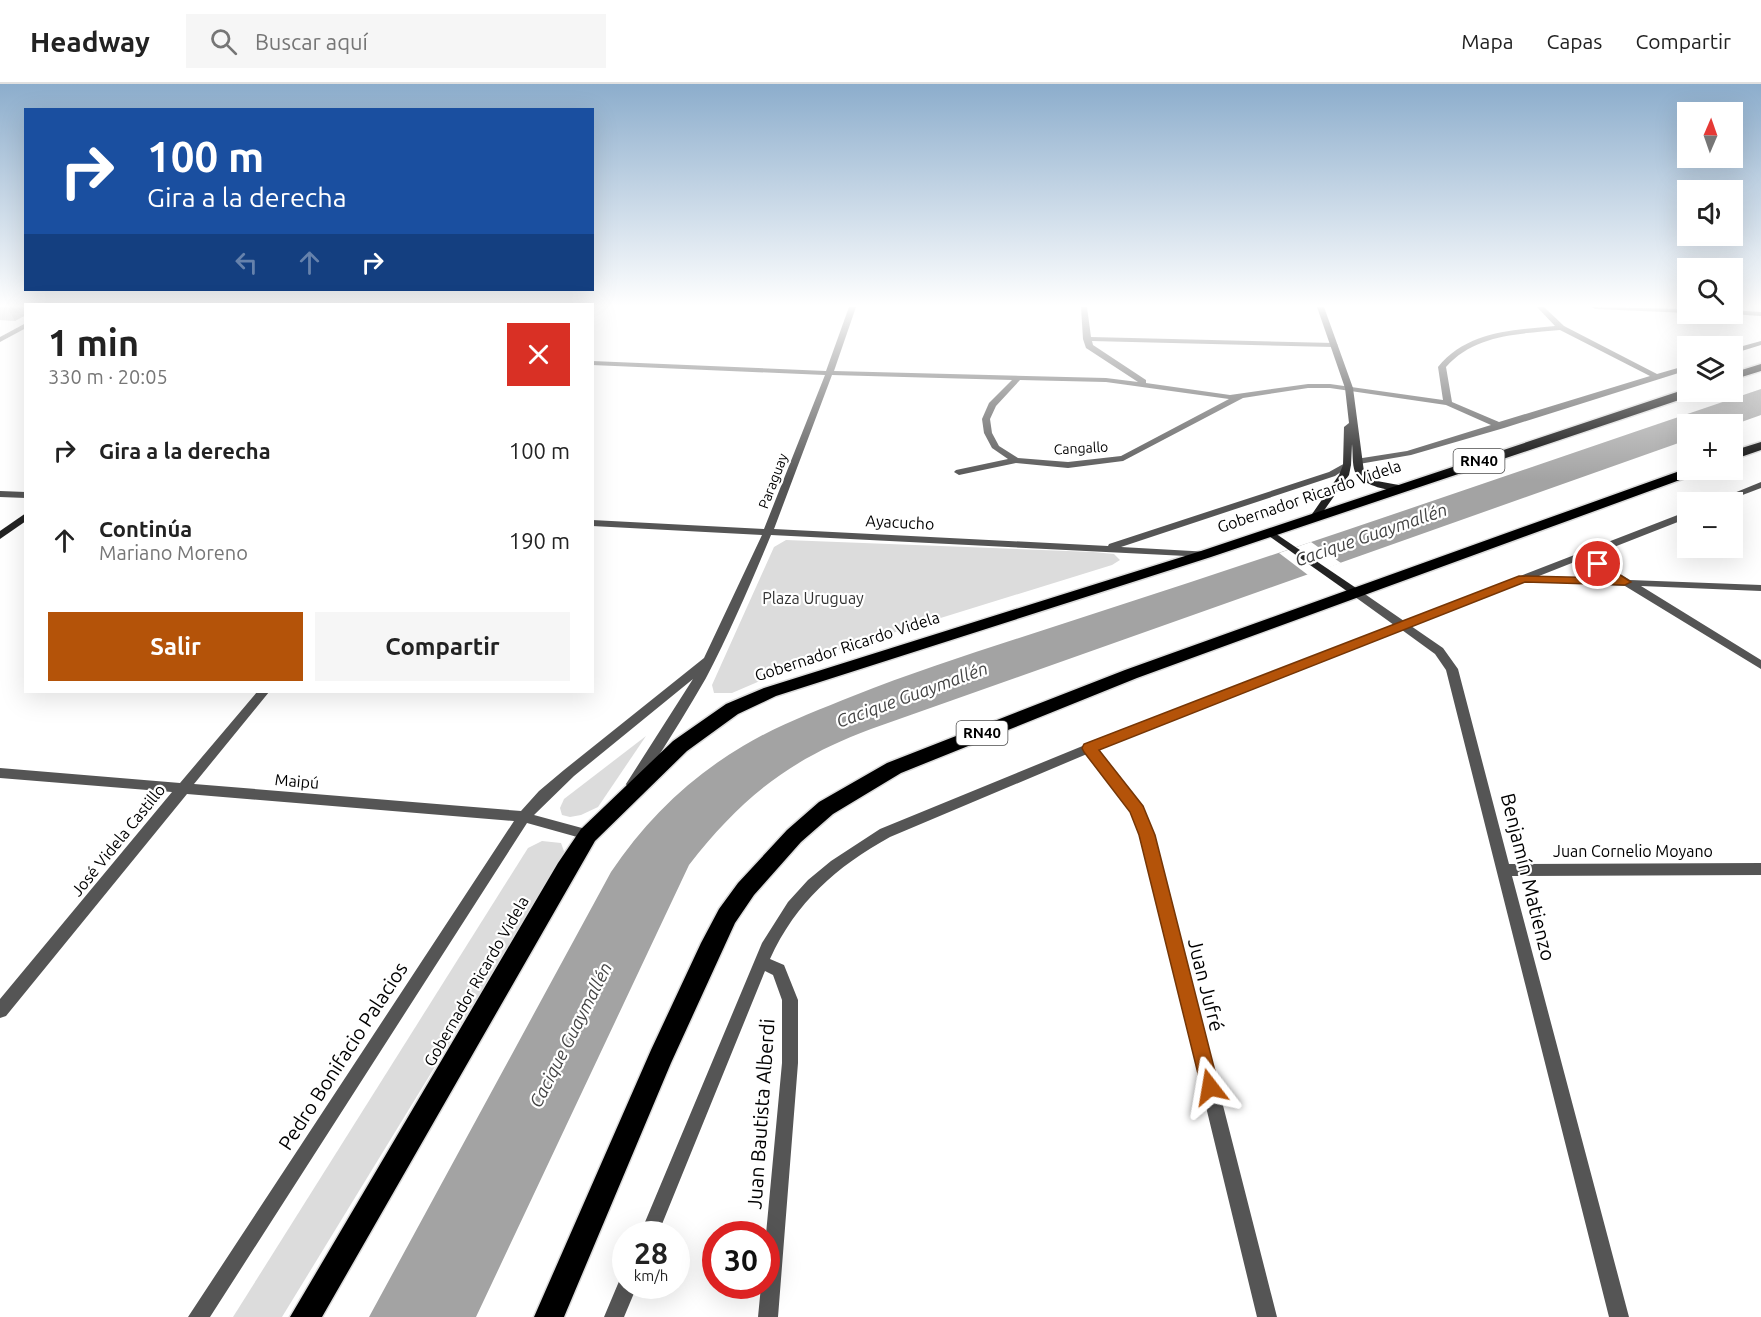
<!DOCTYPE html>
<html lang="es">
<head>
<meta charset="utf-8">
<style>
	:root { --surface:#fff; --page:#f6f6f6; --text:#222; --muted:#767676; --line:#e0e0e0; --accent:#b45309 }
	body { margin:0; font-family:Ubuntu,sans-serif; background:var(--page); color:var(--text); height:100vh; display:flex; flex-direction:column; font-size:22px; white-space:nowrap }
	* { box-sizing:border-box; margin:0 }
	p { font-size:20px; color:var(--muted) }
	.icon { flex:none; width:33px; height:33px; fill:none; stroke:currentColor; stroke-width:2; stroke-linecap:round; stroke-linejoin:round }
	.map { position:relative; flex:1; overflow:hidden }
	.sheet { position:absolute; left:24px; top:219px; width:570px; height:390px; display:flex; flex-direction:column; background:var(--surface); border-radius:0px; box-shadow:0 6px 24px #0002 }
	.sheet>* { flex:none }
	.top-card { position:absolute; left:24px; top:24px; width:570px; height:183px; border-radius:0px; box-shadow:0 6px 24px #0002; background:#1a4fa0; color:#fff; overflow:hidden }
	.needle { width:39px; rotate:2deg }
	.fabs { position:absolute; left:1677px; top:18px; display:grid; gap:12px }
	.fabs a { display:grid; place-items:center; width:66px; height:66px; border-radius:0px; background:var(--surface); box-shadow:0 6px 24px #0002; font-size:30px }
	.speed { position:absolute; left:612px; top:1137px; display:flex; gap:12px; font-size:30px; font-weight:700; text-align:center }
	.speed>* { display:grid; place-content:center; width:78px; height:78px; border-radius:50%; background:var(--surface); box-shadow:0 6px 24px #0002; line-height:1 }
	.speed small { font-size:15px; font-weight:400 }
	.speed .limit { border:9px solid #d22; background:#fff; color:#111 }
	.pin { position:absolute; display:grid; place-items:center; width:51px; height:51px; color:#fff; margin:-26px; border:3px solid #fff; border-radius:50%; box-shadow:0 2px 6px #0007 }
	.me { position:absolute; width:66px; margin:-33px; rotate:346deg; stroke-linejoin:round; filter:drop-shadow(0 0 4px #0008) }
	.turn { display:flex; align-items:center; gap:21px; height:126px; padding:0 24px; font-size:27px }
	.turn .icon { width:78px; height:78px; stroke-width:2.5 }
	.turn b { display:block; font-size:42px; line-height:51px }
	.lanes { display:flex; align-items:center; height:57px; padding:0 24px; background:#0003; justify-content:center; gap:30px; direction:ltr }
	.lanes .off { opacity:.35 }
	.round { display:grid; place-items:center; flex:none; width:63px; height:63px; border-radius:0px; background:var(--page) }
	.overview { display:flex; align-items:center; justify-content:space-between; height:102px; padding:0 24px }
	h1 { font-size:36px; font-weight:700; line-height:45px }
	.primary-button { display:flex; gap:12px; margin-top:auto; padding:12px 24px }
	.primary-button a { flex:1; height:69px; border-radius:0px; background:var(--accent); color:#fff; font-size:24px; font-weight:700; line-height:69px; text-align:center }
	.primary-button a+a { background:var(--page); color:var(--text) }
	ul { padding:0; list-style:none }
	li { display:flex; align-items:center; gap:18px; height:90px; padding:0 24px }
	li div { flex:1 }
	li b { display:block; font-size:22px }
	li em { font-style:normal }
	header { display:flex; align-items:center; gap:36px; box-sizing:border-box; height:84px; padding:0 30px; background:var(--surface); border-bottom:2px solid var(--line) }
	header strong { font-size:28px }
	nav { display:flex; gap:33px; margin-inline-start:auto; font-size:21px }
	.search { width:420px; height:54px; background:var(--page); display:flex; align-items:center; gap:15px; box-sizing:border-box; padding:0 21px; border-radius:0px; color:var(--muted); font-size:22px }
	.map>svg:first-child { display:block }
</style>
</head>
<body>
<header>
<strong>Headway</strong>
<div class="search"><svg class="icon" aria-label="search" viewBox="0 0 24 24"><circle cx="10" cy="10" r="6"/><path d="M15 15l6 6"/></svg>Buscar aquí</div>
<nav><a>Mapa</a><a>Capas</a><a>Compartir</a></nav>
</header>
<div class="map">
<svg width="1761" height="1233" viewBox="0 0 1761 1233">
	<rect width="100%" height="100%" fill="#fff"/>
	<g fill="#dcdcdc">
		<polygon points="786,456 1093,468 1114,470 1120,476 1112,481 818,572 732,609 714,609 712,601 774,463"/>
		<polygon points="646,652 598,723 581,731 570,733 562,731 560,724 564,715"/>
		<polygon points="542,757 561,759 565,770 282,1233 233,1233 528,764"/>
	</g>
	<path fill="#a3a3a3" d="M1761,305V331L1733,341L1688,340L1687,356L871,645C790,675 742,713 689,781L476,1233H369L611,788C646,736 689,694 743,662C778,641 816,627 853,612C936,579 1021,554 1105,526C1325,455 1542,379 1761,305Z"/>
	<polygon fill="#fff" points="1311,458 1341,479 1308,491 1279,469"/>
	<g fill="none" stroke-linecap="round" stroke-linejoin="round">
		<defs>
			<g id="highway">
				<polygon points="1761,280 1761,287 1732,296 1732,289"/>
				<polygon points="1686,305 1696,308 1694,311 1211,473 776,612 738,630 687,667 595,757 322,1233 290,1233 558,779 581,745 673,657 726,620 764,604 1201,467"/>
				<polygon points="1761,358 1761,366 1732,376 1732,367"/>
				<polygon points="1688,384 1701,386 1699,389 1137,594 901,689 833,730 801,758 754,811 735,839 671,979 564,1233 534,1233 651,966 701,859 719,825 738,799 787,746 819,718 887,679 1125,586"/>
			</g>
		</defs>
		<use href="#highway" stroke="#dbdbdb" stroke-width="3"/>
		<g fill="#555" fill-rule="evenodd">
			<path d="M849,223H856L834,287L1106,294L1138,298L1086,264L1083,255L1081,223H1087L1091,253L1334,259L1338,261L1334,263L1092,257L1093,261L1146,296V299L1230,311L1308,300H1330L1443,316L1438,283C1467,247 1513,246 1555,242L1537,223H1544L1564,242L1657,290L1688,281V286L1504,344L1411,371L1359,380L1356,379V375L1407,367L1491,341L1446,321L1330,304H1308L1243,314L1123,377L1068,384L1016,379L959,391L954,388L956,386L1008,375L992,364L984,349L982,335L989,319L1012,296L832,291L774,445L1108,462L1109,460L1329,388L1347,378L1351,381L1335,392L1121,463L1210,468V472L1206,473L771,451C751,499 730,548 706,594C685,631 661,668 638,704H628L626,700L693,595L574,692L534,731L593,747L595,751L593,755L588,756L527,739L210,1233H188L514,737L187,710L6,932L0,934V915L172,708L0,694V684L180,699L257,608H269L194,700L521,727L539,707L564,686L704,574L762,451L592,442V436L764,445L825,291L592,281V277L826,287ZM1560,246L1650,292L1499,338L1452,318L1446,283C1475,250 1519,250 1560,246ZM1020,296L1106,298L1229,315L1121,372L1068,378L1018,374L999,362L992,349L990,335L996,322Z"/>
			<polygon points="1592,223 1688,225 1688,229 1595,225"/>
			<polygon points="1732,226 1761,228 1761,232 1730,230 1732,230"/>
			<polygon points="26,239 26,244 0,258 0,253"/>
			<polygon points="1761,257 1761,261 1732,270 1732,265"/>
			<polygon points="1761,398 1761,404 1724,418 1712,418"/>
			<polygon points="0,407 26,408 26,414 0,413"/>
			<path d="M1688,427V434L1591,472L1630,496L1761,501V507L1641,502L1761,576V585L1625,502L1527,497L1411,542L1443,564L1458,585L1509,780L1761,779V791L1512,792L1629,1233H1609L1446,586L1435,570L1402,546L1097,666L1142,722L1154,751L1277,1233H1257L1140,751L1131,728L1087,670L890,753C836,783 796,818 770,875L784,881L798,916V979L778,1233H758L761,1202H766V1150L782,979V916L773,891L765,887L658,1150H640L762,859L788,818L808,796L831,777L880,745L1085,661L1394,541L1351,510L1350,508L1351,506H1359L1404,537ZM1582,475L1614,495L1539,492Z"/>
			<polygon points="626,1193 626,1202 637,1202 624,1233 604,1233 620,1195"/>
		</g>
		<g fill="#222" fill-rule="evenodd">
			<path d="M1317,223H1324L1353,304L1364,388L1377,397L1404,402L1406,404C1396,411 1360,401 1355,388C1352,380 1353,368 1352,360L1351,381L1349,391L1318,435L1315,436L1310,433L1339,391L1343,381L1344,343L1349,339L1345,304Z"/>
			<polygon points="26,429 26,437 0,455 0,447"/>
			<polygon points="1269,445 1359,506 1360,508 1359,510 1351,510 1266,450 1266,446"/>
		</g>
		<use href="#highway" fill="#000" fill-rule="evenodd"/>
	</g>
	<polygon fill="#a9a9a9" points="0,223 26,223 15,237 0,236"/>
	<polygon fill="#898989" points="7,223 26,223 26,231 15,237"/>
	<linearGradient id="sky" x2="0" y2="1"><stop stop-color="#8cadcc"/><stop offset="0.56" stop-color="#fff"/><stop offset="1" stop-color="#fff" stop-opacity="0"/></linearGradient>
	<rect width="1761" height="396" fill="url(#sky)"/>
	<polygon fill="#b45309" stroke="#753606" stroke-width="1.5" points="1598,477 1631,498 1625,501 1525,498 1099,666 1143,722 1155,751 1219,1003 1216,1010 1210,1013 1203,1010 1139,751 1130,728 1084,668 1082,664 1084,660 1519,492 1611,494 1594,483 1594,478"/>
	<g text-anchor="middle" stroke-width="4.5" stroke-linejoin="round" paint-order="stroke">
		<g font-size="14" fill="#000" stroke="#fff">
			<text transform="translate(1081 364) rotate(-3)" y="5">Cangallo</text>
			<text transform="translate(773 397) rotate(-69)" y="5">Paraguay</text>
		</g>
		<g fill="#fff" stroke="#4c4c4c" stroke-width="1.5">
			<rect x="1453.5" y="365" width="51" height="24" rx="4.5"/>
			<rect x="956.5" y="637" width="51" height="24" rx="4.5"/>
		</g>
		<g font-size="15" font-weight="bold" fill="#000">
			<text x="1479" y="382">RN40</text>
			<text x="982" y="654">RN40</text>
		</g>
		<g font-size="16" fill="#000" stroke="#fff">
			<text transform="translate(1309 412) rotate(-19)" y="6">Gobernador Ricardo Videla</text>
			<text transform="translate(900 438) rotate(3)" y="6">Ayacucho</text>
			<text transform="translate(847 562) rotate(-18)" y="6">Gobernador Ricardo Videla</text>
			<text transform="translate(297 697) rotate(5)" y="6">Maipú</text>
			<text transform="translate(118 756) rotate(-51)" y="6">José Videla Castillo</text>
			<text x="1633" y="773">Juan Cornelio Moyano</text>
			<text transform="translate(476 897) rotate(-60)" y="6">Gobernador Ricardo Videla</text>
		</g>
		<g font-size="16" fill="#333" stroke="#fff">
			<text x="813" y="520">Plaza Uruguay</text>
		</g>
		<g font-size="18" font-style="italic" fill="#444" stroke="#fff">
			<text transform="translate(1371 451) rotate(-19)" y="6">Cacique Guaymallén</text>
			<text transform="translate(912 611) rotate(-20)" y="6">Cacique Guaymallén</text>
			<text transform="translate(571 951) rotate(-63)" y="6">Cacique Guaymallén</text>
		</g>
		<g font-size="20" fill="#000" stroke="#fff">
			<text transform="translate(1528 793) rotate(76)" y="7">Benjamín Matienzo</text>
			<text transform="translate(1206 901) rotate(76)" y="7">Juan Jufré</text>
			<text transform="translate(343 972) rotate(-57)" y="7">Pedro Bonifacio Palacios</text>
			<text transform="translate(761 1030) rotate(-86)" y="7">Juan Bautista Alberdi</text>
		</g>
	</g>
</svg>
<div class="fabs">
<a><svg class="needle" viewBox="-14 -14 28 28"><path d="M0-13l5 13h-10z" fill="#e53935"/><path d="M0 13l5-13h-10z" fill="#767676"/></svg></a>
<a><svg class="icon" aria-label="sound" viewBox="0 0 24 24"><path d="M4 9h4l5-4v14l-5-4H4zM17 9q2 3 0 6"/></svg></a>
<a><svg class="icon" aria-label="search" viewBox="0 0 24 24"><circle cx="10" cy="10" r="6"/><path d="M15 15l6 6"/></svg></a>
<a><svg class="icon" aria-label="layers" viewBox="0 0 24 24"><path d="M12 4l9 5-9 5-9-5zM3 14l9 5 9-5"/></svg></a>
<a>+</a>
<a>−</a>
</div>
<div class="speed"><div>28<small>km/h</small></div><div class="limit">30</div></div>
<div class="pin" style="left:1598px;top:480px;background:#d93025"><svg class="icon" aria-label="arrive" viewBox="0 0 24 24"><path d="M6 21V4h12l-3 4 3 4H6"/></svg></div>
<svg class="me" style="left:1210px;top:1003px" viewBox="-20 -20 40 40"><path d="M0-17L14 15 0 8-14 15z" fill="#b45309" stroke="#fff" stroke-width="4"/></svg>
<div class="top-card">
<div class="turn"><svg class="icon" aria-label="right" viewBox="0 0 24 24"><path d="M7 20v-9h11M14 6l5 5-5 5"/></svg><div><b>100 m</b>Gira a la derecha</div></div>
<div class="lanes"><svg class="icon off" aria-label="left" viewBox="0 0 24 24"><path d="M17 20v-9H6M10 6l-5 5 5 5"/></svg><svg class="icon off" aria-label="ahead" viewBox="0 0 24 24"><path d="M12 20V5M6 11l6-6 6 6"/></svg><svg class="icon" aria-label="right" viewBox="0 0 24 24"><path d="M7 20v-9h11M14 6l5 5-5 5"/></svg></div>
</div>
<section class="sheet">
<div class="overview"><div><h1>1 min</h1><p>330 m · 20:05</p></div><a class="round" style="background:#d93025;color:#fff"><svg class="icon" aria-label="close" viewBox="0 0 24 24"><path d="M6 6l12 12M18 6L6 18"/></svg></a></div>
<ul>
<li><svg class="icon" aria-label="right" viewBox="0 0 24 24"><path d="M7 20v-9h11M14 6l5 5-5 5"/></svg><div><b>Gira a la derecha</b></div><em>100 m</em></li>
<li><svg class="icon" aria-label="ahead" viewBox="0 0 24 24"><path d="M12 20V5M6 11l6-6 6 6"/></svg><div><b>Continúa</b><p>Mariano Moreno</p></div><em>190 m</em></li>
</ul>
<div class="primary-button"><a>Salir</a><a>Compartir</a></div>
</section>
</div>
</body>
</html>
